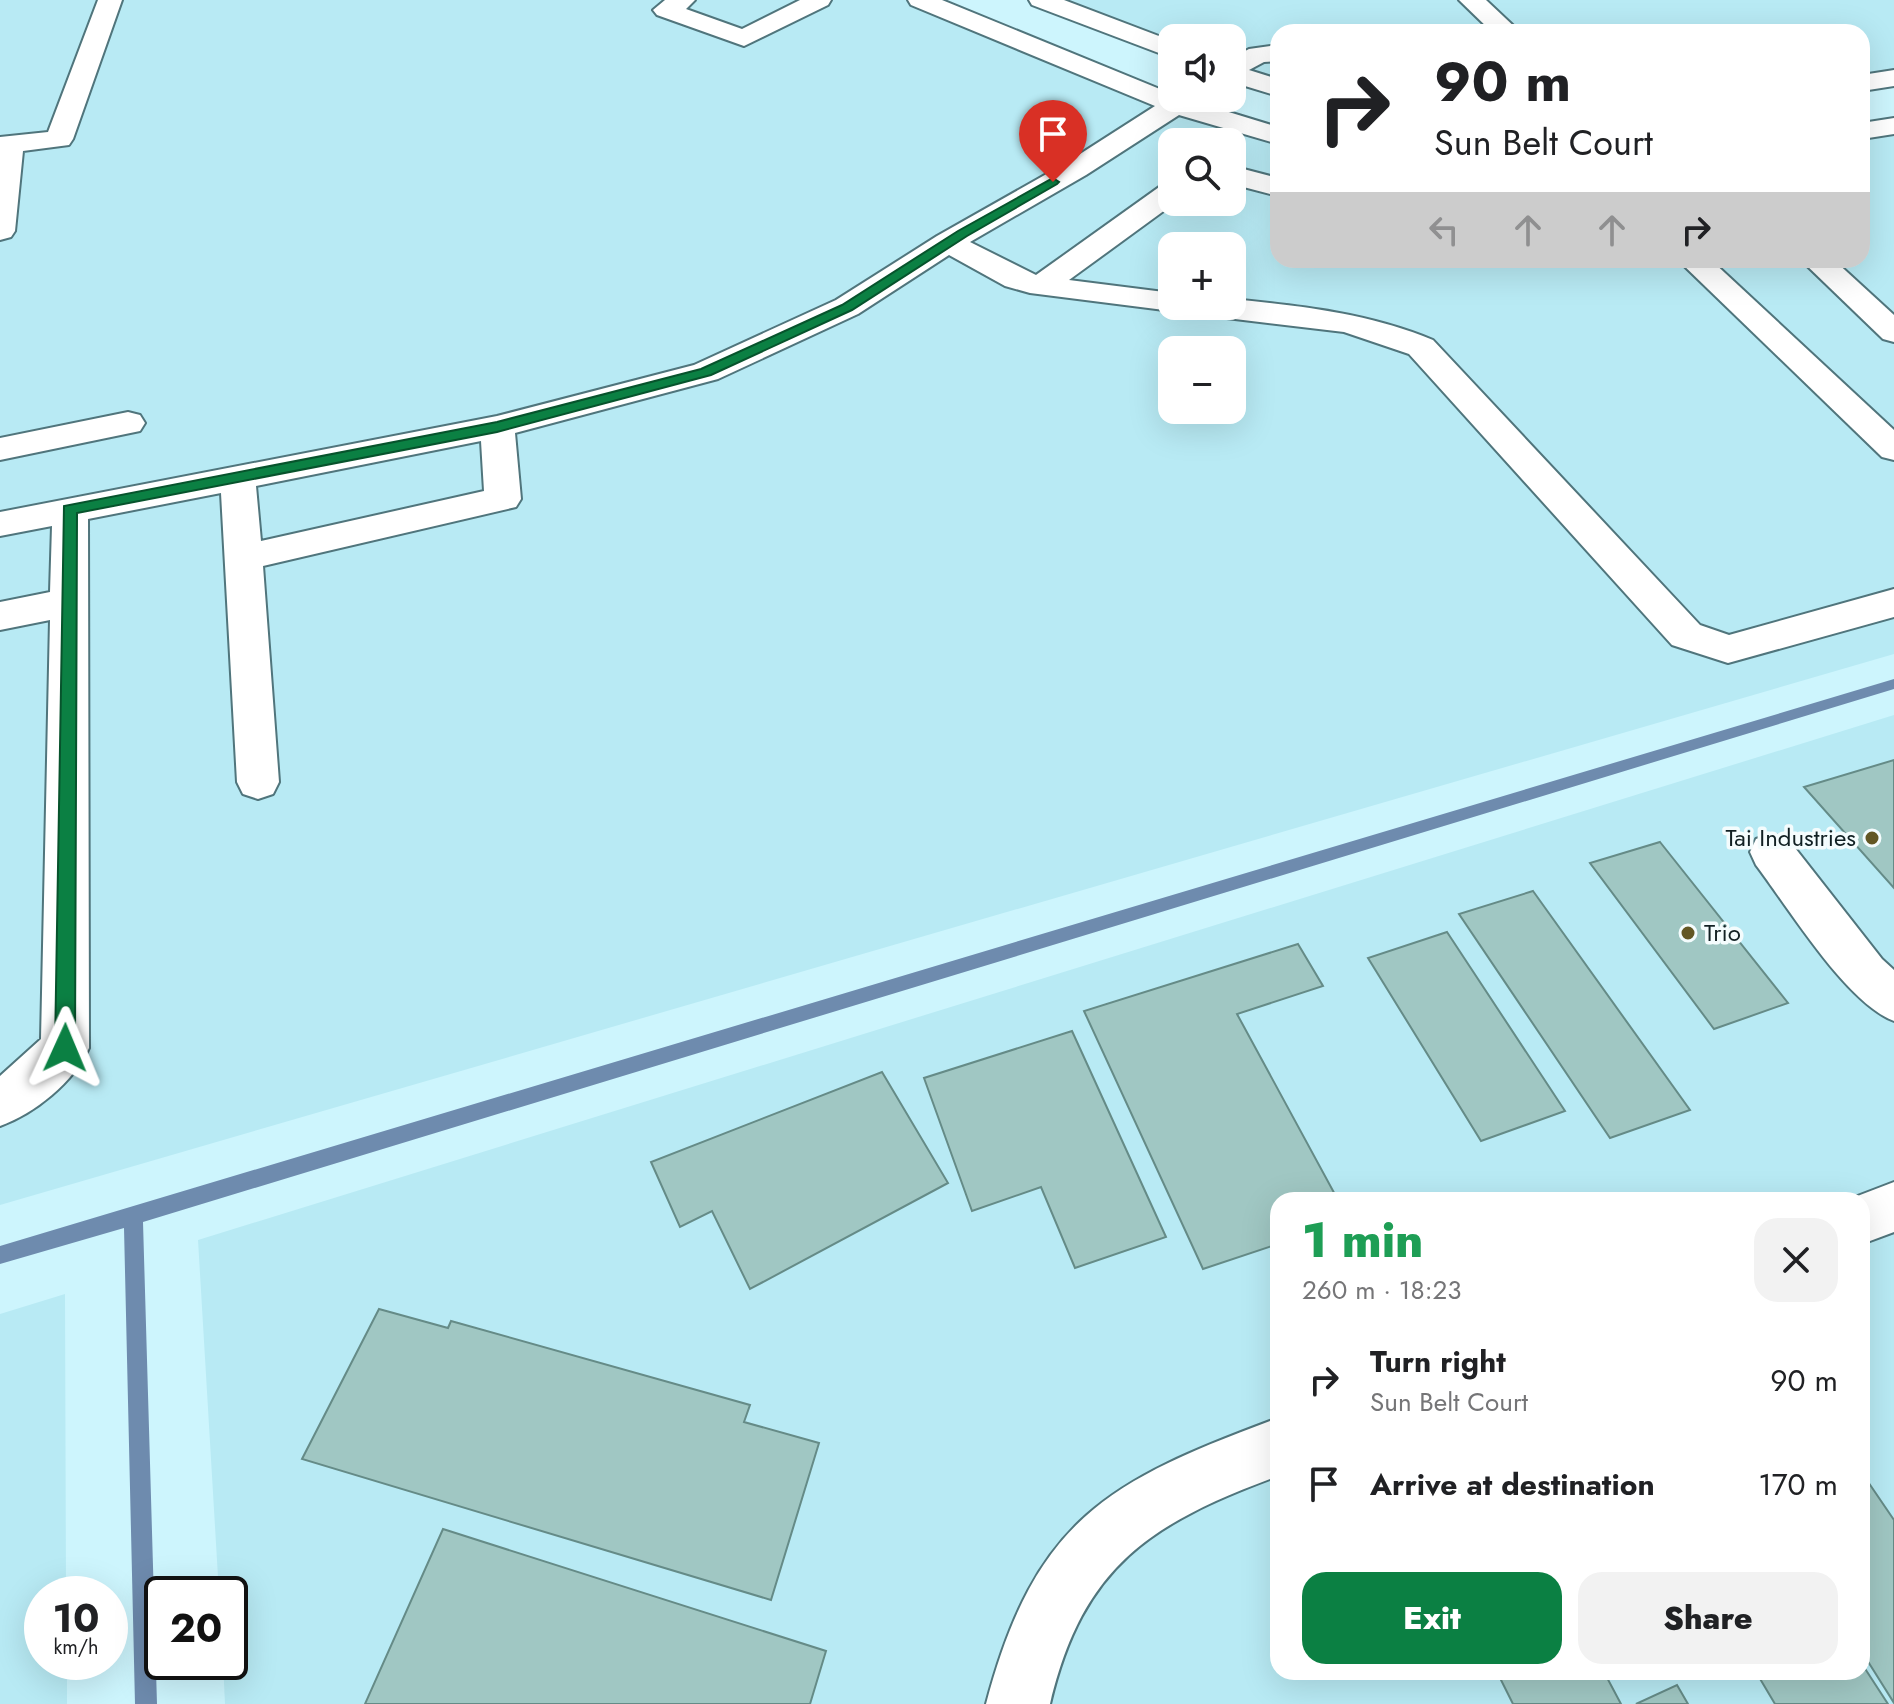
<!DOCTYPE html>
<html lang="en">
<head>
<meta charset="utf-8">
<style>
	:root { --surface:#fff; --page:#f2f2f2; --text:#202124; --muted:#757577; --accent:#0b8043 }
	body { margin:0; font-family:Jost,sans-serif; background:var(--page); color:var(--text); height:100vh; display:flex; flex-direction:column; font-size:30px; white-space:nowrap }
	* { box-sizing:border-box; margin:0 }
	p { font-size:26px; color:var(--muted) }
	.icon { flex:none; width:44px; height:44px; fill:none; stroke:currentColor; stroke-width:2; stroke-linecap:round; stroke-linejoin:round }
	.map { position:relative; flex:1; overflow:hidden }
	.drawer { position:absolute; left:1270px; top:1192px; width:600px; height:488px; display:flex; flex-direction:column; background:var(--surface); border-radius:24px; box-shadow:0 8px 32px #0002 }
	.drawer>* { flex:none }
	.guide { position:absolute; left:1270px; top:24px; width:600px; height:244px; border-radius:24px; box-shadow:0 8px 32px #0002; background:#fff; color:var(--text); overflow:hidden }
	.buttons { position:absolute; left:1158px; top:24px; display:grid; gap:16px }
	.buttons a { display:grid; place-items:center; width:88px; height:88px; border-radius:16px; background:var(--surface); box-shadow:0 8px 32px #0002; font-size:40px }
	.speed { position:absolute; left:24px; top:1576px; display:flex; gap:16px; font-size:40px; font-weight:700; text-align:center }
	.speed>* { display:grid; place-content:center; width:104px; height:104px; border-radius:50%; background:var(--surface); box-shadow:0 8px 32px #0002; line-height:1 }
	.speed small { font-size:20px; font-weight:400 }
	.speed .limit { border:4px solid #111; border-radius:12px; background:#fff; color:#111 }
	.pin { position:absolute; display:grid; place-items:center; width:68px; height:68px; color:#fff; margin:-82px -34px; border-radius:50% 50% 50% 0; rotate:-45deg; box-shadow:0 0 8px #0007 }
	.pin .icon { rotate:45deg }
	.me { position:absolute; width:88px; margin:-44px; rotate:1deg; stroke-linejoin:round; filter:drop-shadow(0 0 6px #0008) }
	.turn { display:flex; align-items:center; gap:28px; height:168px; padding:0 32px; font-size:36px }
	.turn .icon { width:104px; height:104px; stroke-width:2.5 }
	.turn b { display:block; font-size:56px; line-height:68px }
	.lanes { display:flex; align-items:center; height:76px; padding:0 32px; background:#0003; justify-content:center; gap:40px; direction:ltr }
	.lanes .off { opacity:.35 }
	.round { display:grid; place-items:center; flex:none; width:84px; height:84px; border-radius:24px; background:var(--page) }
	.summary { display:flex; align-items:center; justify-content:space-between; height:136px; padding:0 32px }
	h1 { font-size:48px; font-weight:800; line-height:60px; color:#1e9e55 }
	.primary-button { display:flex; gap:16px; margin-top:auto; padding:16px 32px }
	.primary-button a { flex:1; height:92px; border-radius:24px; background:var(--accent); color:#fff; font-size:32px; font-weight:800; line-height:92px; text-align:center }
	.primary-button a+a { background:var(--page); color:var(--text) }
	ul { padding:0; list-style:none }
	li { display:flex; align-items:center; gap:24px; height:104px; padding:0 32px }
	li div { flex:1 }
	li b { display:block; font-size:30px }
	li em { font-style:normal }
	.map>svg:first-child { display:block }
</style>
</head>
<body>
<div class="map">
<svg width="1894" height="1704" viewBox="0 0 1894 1704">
	<rect width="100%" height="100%" fill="#cdf5fd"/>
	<g fill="#b8eaf4" fill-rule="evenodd">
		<path d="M0,0H920L1176,105L1278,136V260H1862V131L1894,126V654L0,1205ZM1172,142H1232V202H1172ZM1172,246H1232V306H1172ZM1172,350H1232V410H1172Z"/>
		<polygon points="1041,0 1894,0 1894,78 1862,83 1862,32 1278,32 1278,88 1232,73 1232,38 1172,38 1172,50"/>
		<path d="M1894,715V1704H225L223,1662H230V1594H219L198,1240ZM1278,1200H1862V1672H1278Z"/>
		<polygon points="65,1294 66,1594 42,1594 42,1662 67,1662 67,1704 0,1704 0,1314"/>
	</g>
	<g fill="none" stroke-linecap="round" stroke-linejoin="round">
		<polygon fill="#6e8bae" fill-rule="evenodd" points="1894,679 1894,689 143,1222 157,1704 135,1704 124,1228 0,1264 0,1246"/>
	</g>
	<g fill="#a0c7c3" stroke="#658b87" stroke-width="2">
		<polygon points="1894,760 1894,888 1804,787"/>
		<polygon points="1660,842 1788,1003 1714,1029 1590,863"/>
		<polygon points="1533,891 1690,1110 1610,1138 1459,914"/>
		<polygon points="1447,932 1565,1111 1481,1141 1368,958"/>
		<polygon points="1298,944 1323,986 1237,1014 1338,1200 1278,1200 1278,1244 1203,1269 1084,1011"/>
		<polygon points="1072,1031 1166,1237 1075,1268 1041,1187 972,1211 924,1078"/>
		<polygon points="882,1072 948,1183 750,1289 712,1211 680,1227 651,1162"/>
		<polygon points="379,1309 448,1328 451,1321 750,1405 744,1422 819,1443 771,1600 302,1459"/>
		<polygon points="1862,1473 1894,1520 1894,1703 1862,1652"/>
		<polygon points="443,1529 826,1651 810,1704 365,1704"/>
		<polygon points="1862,1664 1888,1704 1775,1704 1756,1672 1862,1672"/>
		<polygon points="1497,1672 1604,1672 1621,1704 1513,1704"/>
		<polygon points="1677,1685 1688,1704 1636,1704"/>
	</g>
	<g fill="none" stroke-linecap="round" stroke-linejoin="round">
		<defs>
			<g id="minor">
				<polygon points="98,0 122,0 73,139 69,145 23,151 15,231 11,237 0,240 0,137 48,132"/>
				<polygon points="665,0 695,0 686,9 742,29 800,0 831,0 828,5 744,46 657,15 653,10"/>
				<path d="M908,0H942L1172,94V98H1200L1196,102L1278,127V144L1179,115L1086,175L970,242L1036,275L1162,185L1172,182V202H1176L1069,280L1172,293V306H1185L1183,309L1172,311L1030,293L1005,286L949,255L858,314L718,379L515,433L521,499L516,507L263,566L279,782L273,794L258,799L243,794L237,782L221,493L88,519L89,1048C74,1082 34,1114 0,1126V1076L41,1039L50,620L0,630V602L50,592L52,526L0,536V512L497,416L694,365L836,300L937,236L1066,163L1155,106L911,5ZM481,441L484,491L261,541L256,486Z"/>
				<polygon points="1029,0 1064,0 1172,41 1172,58 1032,5"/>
				<polygon points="1459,0 1486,0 1520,32 1492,32"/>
				<polygon points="1278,45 1278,61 1264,62 1249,70 1278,79 1278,96 1232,82 1232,58 1249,49"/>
				<polygon points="1894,70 1894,86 1862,91 1862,75"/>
				<polygon points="1894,118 1894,134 1862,139 1862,123"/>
				<polygon points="1232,166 1278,178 1278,196 1232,184"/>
				<polygon points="1678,260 1711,260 1894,430 1894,460 1882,457"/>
				<polygon points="1801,260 1834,260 1894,315 1894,342 1883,339"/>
				<path d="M1232,299C1301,306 1368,313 1433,340L1700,625L1729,635L1894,589V617L1728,663L1672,645L1409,354L1344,332L1210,316L1199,313L1194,306H1232Z"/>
				<polygon points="128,412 140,415 145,423 140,431 0,460 0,438"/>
				<path d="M1772,834L1788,839L1882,959L1894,970V1021C1846,1003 1788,907 1756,865L1750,852L1756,839Z"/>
				<polygon points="1894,1182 1894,1232 1862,1244 1862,1200 1847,1200"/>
				<path d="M1278,1418V1476C1151,1523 1083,1565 1050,1704H986C1035,1519 1108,1481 1278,1418Z"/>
			</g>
		</defs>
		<use href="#minor" stroke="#50757c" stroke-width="4"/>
		<use href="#minor" fill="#fff" fill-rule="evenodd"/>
	</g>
	<polygon fill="#0b8043" stroke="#07532c" stroke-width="2" points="1053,178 1059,182 1057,184 967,236 852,310 711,375 497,432 77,513 75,1048 72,1054 65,1057 58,1054 55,1048 64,506 497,422 701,369 842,305 958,231"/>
	<g fill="#635724" stroke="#f4fcfd" stroke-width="3">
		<circle cx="1872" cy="838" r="8"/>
		<circle cx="1688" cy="933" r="8"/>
	</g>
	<g text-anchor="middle" stroke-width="7" stroke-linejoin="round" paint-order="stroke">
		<g font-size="24" fill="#112023" stroke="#f4fcfd" text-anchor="end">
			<text x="1856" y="846">Tai Industries</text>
			<text x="1704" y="941" text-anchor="start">Trio</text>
		</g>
	</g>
</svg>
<div class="buttons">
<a><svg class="icon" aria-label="sound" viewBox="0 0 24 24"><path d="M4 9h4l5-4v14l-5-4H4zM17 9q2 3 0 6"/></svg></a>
<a><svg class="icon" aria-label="search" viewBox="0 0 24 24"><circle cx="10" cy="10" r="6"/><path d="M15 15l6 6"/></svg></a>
<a>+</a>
<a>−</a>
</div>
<div class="speed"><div>10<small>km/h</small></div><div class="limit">20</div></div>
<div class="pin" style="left:1053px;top:182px;background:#d93025"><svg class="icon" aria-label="arrive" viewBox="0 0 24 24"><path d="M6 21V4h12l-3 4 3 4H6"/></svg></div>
<svg class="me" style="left:65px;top:1048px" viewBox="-20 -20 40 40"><path d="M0-17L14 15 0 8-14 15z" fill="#0b8043" stroke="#fff" stroke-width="4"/></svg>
<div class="guide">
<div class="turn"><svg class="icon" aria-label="right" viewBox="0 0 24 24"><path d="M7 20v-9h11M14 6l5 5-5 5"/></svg><div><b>90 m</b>Sun Belt Court</div></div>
<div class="lanes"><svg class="icon off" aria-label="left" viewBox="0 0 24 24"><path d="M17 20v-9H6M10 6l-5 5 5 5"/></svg><svg class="icon off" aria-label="ahead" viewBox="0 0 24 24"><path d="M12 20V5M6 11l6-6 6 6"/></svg><svg class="icon off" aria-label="ahead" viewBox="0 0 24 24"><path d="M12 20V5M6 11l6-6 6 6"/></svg><svg class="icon" aria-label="right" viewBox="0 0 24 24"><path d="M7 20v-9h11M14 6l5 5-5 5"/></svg></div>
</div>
<section class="drawer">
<div class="summary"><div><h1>1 min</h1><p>260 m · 18:23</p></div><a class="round"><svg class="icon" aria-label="close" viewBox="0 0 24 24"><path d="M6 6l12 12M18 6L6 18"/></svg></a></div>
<ul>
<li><svg class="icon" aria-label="right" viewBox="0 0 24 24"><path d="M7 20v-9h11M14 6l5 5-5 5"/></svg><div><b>Turn right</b><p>Sun Belt Court</p></div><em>90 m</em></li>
<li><svg class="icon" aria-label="arrive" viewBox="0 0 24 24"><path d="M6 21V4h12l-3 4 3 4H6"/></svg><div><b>Arrive at destination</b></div><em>170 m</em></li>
</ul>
<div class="primary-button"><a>Exit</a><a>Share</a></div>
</section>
</div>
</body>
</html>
